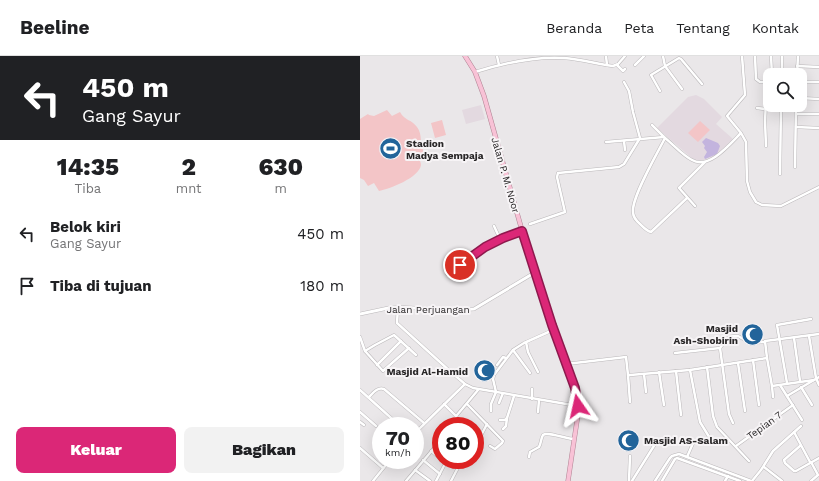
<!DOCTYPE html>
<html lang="id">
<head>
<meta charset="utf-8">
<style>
	:root { --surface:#fff; --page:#f2f2f2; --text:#202124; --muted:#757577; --line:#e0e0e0; --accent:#db2777 }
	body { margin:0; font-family:"Work Sans",sans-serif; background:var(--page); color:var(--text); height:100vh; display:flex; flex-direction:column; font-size:15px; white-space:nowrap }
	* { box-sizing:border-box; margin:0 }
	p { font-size:13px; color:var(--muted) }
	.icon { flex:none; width:22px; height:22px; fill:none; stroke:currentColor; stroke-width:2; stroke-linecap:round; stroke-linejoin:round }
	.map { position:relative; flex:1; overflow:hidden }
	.side { display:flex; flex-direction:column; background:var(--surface); width:360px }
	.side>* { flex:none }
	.hud { background:#202124; color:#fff; overflow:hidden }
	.buttons { position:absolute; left:403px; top:12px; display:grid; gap:8px }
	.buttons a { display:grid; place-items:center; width:44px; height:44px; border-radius:8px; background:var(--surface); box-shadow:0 4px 16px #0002; font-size:20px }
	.speed { position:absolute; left:12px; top:361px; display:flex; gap:8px; font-size:20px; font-weight:700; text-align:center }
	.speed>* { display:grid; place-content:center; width:52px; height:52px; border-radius:50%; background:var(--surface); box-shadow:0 4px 16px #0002; line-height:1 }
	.speed small { font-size:10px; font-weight:400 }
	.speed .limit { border:6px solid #d22; background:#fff; color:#111 }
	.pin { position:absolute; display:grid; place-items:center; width:34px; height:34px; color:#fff; margin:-17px; border:2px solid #fff; border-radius:50%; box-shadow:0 1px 4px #0007 }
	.me { position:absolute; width:44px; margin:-22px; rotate:349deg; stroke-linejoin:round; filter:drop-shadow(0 0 3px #0008) }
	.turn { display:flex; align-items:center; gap:14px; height:84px; padding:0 16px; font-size:18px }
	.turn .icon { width:52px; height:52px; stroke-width:2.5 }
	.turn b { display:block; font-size:28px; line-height:34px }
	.eta { display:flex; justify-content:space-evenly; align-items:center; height:68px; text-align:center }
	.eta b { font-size:24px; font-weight:800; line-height:28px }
	.cta { display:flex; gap:8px; margin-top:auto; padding:8px 16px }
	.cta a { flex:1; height:46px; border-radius:8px; background:var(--accent); color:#fff; font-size:16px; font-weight:800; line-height:46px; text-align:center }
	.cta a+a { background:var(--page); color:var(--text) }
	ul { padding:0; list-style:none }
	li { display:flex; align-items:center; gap:12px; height:52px; padding:0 16px }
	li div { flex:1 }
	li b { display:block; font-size:15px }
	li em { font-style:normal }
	header { display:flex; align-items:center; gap:24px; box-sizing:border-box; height:56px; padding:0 20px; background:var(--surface); border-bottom:1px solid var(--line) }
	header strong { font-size:19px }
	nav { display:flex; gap:22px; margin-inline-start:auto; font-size:14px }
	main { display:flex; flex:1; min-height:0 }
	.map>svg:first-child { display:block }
</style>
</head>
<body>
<header>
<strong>Beeline</strong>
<nav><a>Beranda</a><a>Peta</a><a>Tentang</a><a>Kontak</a></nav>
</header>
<main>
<section class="side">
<div class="hud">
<div class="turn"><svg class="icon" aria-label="left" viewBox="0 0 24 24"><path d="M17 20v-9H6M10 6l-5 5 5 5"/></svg><div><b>450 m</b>Gang Sayur</div></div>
</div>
<div class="eta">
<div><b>14:35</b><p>Tiba</p></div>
<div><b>2</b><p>mnt</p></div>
<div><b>630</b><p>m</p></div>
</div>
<ul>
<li><svg class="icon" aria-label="left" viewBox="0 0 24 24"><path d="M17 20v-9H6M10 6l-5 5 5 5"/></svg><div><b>Belok kiri</b><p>Gang Sayur</p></div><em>450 m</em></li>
<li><svg class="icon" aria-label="arrive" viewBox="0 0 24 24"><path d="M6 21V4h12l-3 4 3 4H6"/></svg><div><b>Tiba di tujuan</b></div><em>180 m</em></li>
</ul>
<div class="cta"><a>Keluar</a><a>Bagikan</a></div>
</section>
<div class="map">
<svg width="459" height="425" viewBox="0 0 459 425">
	<rect width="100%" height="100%" fill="#eae7e9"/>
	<g fill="#e3d9e0">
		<polygon points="336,39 344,43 362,61 356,68 373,83 357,99 344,104 334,104 297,72 328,41"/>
		<polygon points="121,49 125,63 106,68 102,54"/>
	</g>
	<g fill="#f3c5c7">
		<path d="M27,54L32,60L40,56C45,65 51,63 57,71C63,79 59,87 64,96L58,100C59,103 61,106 61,109C59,122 29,133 19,135L14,127L8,130L4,124L0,122V63L8,58L9,59L14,60Z"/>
		<polygon points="82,64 86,79 75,82 71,67"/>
		<polygon points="340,65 350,74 338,86 328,77"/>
	</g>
	<polygon fill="#c3b4de" points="346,82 358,87 360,90 357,98 345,103 344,101 347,96 344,92 345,90 342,86"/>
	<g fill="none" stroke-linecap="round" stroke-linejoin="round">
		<defs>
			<g id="minor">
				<polyline points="137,0 139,9"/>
				<polyline points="246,0 247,9"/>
				<polyline points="303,0 305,10 322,33"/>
				<polyline points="382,0 385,39 367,60 381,77 386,86 387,125 390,136 396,146 402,149 421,150 459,131"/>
				<polyline points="395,0 396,23 400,26 410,26"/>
				<polyline points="411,0 412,19"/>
				<polyline points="257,9 263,15 265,13"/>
				<polyline points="275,9 284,0"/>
				<polyline points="437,10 459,11"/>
				<path d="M115,16C144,7 174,0 204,2C221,3 237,8 253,10L258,8L265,0"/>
				<polyline points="422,19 422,0"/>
				<polyline points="437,19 438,0"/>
				<polyline points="440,26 459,26"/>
				<polyline points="300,35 291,19 319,2 321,3 342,28"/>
				<polyline points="440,42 459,43"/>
				<polyline points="397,52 405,53"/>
				<polyline points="436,58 459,58"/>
				<path d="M292,69L305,82C298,96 271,142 273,156C273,162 277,165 281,169C284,172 287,175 291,176L327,142"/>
				<polyline points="436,71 459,72"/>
				<path d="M305,82C314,89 322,99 332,104C349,114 370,88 381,77"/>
				<polyline points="264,85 265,94"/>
				<polyline points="246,86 304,81"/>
				<polyline points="406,90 405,65 407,26"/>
				<polyline points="435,111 436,49"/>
				<polyline points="420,118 421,49"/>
				<polyline points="335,150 319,132 345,106"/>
				<polyline points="170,168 205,156 197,121 198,117 259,111 264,108 280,82 273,56 269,35 264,26"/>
				<polyline points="134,170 140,183"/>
				<polyline points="87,218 125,191 143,182 162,175"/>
				<polyline points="38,251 37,267 92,317 105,328 113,332 218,350"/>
				<polyline points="449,280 456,322 459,329"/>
				<polyline points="0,281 5,295 23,315 49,292"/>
				<polyline points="434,282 440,325"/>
				<polyline points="166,286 168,296 178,316"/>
				<polyline points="360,292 368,282 373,280 378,280 390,287 405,286"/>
				<polyline points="153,294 170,317"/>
				<polyline points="5,295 15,289 34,279 56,299"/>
				<polyline points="315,297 360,292 369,358 373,367"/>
				<polyline points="407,302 405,285 459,278"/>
				<polyline points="393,304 399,349"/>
				<polyline points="378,307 385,355"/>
				<polyline points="206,308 266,301 268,319 270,319 330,314 407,302 412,330 454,324"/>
				<polyline points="17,309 41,285"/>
				<polyline points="137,309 143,301 146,302"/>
				<polyline points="347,311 353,360 357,371 389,405"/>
				<polyline points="330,314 340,366 351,384"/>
				<polyline points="316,315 321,359"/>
				<polyline points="299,316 304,349"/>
				<polyline points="284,318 286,336"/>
				<polyline points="268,319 270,346"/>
				<polyline points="427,327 417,269 451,263"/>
				<polyline points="420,329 442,364"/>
				<polyline points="412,330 413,341"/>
				<polyline points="441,331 452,349"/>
				<polyline points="0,334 40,370"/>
				<polyline points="136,336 133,323 134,319 153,294 164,287 193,274"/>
				<polyline points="427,340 459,321"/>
				<path d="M9,341C13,337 17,331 24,333L64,367"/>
				<polyline points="172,343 172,333"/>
				<polyline points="139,347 143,337"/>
				<polyline points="84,348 96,360"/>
				<polyline points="107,348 143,385 142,387 135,393 130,390"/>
				<polyline points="131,355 131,348 136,336"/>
				<polyline points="0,356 16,370"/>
				<polyline points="178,356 179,344"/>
				<polyline points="140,364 145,364 147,362 154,340"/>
				<polyline points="0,366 4,369"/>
				<polyline points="91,370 97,359 118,334"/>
				<polyline points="143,373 146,370 147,362"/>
				<polyline points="434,376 450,406"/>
				<polyline points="55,377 105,328"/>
				<polyline points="376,390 433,349"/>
				<polyline points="440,390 424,404 425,407 434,415 436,415 459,402"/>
				<polyline points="115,391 127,368"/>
				<polyline points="0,392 23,412"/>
				<polyline points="71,395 81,403"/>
				<path d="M169,401L170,396L179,391C181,388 181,382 183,379C187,375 207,383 214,383"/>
				<polyline points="327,401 334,385"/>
				<polyline points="63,404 80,418"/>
				<polyline points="404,411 422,425"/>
				<polyline points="55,414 70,425"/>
				<polyline points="13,425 30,404"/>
				<polyline points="46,425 81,384"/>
				<polyline points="76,425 87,404"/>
				<polyline points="91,425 102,404"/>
				<polyline points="269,425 270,400"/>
				<polyline points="272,425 297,385"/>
				<polyline points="295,425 310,402 312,400 319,398 391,425"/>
				<polyline points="302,425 315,403 317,402 380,425"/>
				<polyline points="365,425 368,420"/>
				<polyline points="392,425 401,414 413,395 441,370"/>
				<polyline points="451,425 458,419 451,406"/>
			</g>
			<polyline id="tertiary" points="0,258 33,251 98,254 114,253 174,217"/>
			<polyline id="trunk" points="105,0 115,16 124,40 174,217 217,340 218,358 208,425"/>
		</defs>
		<use href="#minor" stroke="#bbb8ba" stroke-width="3.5"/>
		<use href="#tertiary" stroke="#bbb8ba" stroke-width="4"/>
		<use href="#trunk" stroke="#af8292" stroke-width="5"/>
		<use href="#minor" stroke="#fff" stroke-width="2.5"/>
		<use href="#tertiary" stroke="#fff" stroke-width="3"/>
		<use href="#trunk" stroke="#f8c2d6" stroke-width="4"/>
	</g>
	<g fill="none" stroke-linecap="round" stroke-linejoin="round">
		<defs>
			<polyline id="route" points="100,209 125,191 143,182 162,175 192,269 215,332 218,350"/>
		</defs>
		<use href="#route" stroke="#8e194d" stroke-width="10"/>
		<use href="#route" stroke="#db2777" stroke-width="7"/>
	</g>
	<defs>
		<symbol id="stadium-disc" viewBox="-11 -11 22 22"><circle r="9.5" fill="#22649a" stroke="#f7f4f6"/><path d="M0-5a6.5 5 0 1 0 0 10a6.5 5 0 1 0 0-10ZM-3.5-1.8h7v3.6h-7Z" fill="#fff"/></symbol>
		<symbol id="mosque-disc" viewBox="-11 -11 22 22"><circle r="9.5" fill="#22649a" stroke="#f7f4f6"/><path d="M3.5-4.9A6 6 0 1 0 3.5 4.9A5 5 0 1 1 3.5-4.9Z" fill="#fff"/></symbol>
	</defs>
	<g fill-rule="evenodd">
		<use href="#stadium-disc" x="18" y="80" width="25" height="25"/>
		<use href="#mosque-disc" x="380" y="266" width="25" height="25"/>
		<use href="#mosque-disc" x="112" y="302" width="25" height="25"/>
		<use href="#mosque-disc" x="256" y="372" width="25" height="25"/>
	</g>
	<g text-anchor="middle" stroke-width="4" stroke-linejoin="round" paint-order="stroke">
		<g font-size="10" font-weight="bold" fill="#292728" stroke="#f7f4f6" text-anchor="start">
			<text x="46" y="91">Stadion<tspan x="46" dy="12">Madya Sempaja</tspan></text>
			<text x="378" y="276" text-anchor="end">Masjid<tspan x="378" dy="12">Ash-Shobirin</tspan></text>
			<text x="108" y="319" text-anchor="end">Masjid Al-Hamid</text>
			<text x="284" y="388">Masjid AS-Salam</text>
		</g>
		<g font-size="10" fill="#292728" stroke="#f7f4f6">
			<text transform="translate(146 119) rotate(74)" y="4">Jalan P. M. Noor</text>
			<text x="68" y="257">Jalan Perjuangan</text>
			<text transform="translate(404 369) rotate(-36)" y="4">Tepian 7</text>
		</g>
	</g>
</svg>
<div class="buttons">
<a><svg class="icon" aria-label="search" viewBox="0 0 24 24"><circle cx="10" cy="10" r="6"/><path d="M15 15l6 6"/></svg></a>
</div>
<div class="speed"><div>70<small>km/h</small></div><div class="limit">80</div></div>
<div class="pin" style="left:100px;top:209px;background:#d93025"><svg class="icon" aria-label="arrive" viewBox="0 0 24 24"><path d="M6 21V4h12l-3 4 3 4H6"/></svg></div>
<svg class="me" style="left:218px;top:350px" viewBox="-20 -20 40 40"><path d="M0-17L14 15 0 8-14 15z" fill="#db2777" stroke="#fff" stroke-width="4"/></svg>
</div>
</main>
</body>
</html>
